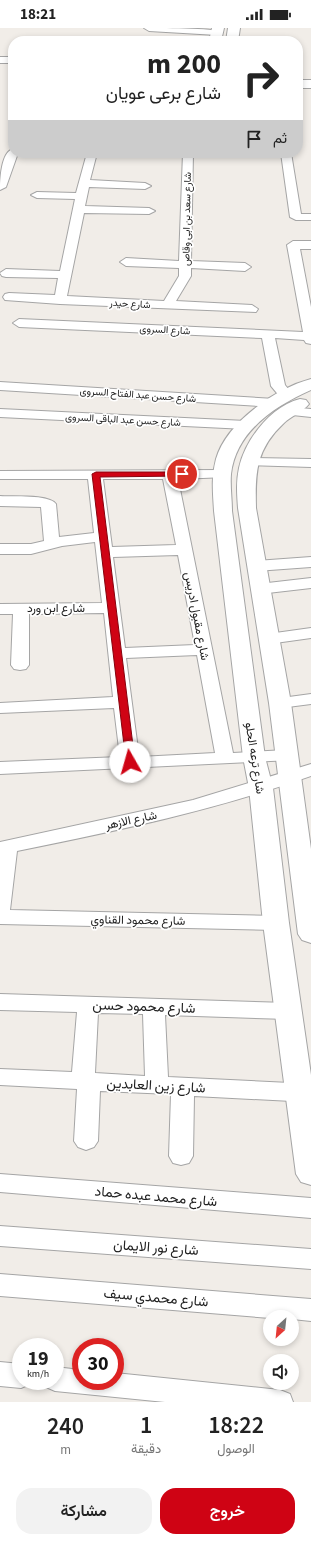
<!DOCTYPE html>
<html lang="ar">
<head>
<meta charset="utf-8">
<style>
	:root { --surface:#fff; --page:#f2f2f2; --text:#222; --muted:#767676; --accent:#cf0314 }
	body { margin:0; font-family:"Source Sans 3",Vazirmatn,sans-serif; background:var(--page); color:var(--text); direction:rtl; height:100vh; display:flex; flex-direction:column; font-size:15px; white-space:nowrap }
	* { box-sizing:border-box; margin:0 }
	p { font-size:13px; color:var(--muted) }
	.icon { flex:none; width:22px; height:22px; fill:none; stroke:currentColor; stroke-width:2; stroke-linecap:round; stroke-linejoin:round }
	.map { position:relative; height:1374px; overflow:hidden; direction:ltr }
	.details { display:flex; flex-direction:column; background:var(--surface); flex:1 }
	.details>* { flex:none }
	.guide { position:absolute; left:8px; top:8px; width:295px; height:122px; border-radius:16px; box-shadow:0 2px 6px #0003; direction:rtl; background:#fff; color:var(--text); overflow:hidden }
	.needle { width:26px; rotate:207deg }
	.controls { position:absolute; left:263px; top:1282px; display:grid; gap:8px }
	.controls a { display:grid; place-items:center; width:36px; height:36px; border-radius:50%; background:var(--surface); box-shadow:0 2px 6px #0003; font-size:20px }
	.speed { position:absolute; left:12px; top:1310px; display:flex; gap:8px; font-size:20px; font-weight:700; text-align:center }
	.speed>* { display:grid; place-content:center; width:52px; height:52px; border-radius:50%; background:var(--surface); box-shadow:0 2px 6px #0003; line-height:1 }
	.speed small { font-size:10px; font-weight:400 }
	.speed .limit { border:6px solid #d22; background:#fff; color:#111 }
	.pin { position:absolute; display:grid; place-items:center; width:34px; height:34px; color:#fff; margin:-17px; border:2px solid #fff; border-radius:50%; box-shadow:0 1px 4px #0007 }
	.me { position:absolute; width:44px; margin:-22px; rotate:353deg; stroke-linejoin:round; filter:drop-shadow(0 0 3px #0008) }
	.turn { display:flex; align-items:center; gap:14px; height:84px; padding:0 16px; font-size:18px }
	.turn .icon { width:52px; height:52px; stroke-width:2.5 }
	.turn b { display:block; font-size:28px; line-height:34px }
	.then { display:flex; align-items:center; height:38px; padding:0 16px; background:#0003; gap:8px; font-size:15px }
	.eta { display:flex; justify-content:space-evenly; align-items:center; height:68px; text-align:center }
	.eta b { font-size:24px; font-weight:600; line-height:28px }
	.cta { display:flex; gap:8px; margin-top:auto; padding:8px 16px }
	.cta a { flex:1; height:46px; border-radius:16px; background:var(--accent); color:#fff; font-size:16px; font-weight:600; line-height:46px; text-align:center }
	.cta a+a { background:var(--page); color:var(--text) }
	.status { display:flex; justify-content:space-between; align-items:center; height:28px; padding:0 20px; background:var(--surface); direction:ltr }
	.status svg { height:11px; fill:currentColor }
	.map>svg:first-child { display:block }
</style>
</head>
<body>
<div class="status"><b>18:21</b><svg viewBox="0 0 49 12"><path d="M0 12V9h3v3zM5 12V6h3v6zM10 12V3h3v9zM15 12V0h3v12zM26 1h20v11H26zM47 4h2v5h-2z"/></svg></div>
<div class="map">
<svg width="311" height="1374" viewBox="0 0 311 1374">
	<rect width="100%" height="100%" fill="#f1ede8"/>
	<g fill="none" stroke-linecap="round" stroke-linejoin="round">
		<defs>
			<g id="minor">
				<path d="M144,0C157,0 215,0 222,4L217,7L149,3Z"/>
				<path d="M13,121V125H18L6,159L0,162C0,152 1,124 13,121Z"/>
				<polygon points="87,125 97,125 90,152 145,155 151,158 145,161 89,159 85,178 149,180 155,183 149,186 84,185 67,268 164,273 179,248 179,240 126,238 120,234 126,230 179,233 183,125 193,125 191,233 245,235 251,239 245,243 191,240 191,248 176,273 252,277 258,281 256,284 60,276 5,272 3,269 5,266 9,265 55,267 58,250 6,249 2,248 0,245 6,241 60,243 75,171 37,170 31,167 37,164 76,165"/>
				<polygon points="281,125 291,125 301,186 311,186 311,192 296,192 290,189"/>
				<polygon points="293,213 311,213 311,221 300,221 311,279 311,316 306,315 304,312 275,310 285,357 293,367 291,370 281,370 271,358 262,310 19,299 13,295 19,291 303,304 287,217"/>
				<polygon points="0,354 275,371 280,372 282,375 280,378 275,379 0,362"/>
				<polygon points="288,379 311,381 311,389 283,386 281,383 283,380"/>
				<polygon points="0,381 246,393 251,394 253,397 251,400 246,401 0,389"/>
				<polygon points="249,430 311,431 311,439 244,437 242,434 244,431"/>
				<path d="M222,442L227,443L229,446L227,449L178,451L233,725L286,722L293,724L295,728L293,732L0,746V734L120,729L114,680L0,685V675L113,669L104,585L29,586V637L26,641L20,642L14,641L11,637L13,586H0V576L102,575L95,514L62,518L31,526H0V516H31L44,513L41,479L0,478V468C12,469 49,466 56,476L59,509L94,505L88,451H0V443ZM103,451H163L176,517L112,519ZM178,527L195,617L125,620L113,529ZM197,627L215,725L139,729L126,630Z"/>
				<polygon points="311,529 311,539 256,543 250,541 248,538 250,535 256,533"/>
				<polygon points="311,550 311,560 259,566 253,564 251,561 253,558 259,556"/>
				<polygon points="311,600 311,610 268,616 262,615 259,611 262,607 268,606"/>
				<polygon points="311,666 311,676 280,680 274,679 271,675 274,671"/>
				<path d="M311,736V748C215,782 117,803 17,823L10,882L276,888L283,890L286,895L283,900L276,902L0,896V814L193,772Z"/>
				<path d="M0,966L288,975L296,977L299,983L296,989L288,991L165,987L168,1049L311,1056V1074L194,1068L193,1128L189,1135L181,1137L173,1135L169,1128L171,1066L100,1063L98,1113L94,1119L86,1122L78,1119L74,1113L77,1061L0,1057V1041L72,1044L77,984L0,982ZM98,985L143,986L145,1048L95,1045Z"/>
				<polygon points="0,1146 311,1170 311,1190 0,1164"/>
				<polygon points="0,1198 311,1221 311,1241 0,1218"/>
				<polygon points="0,1246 311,1271 311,1293 292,1291 292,1289 270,1290 0,1268"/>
				<polygon points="0,1334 21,1336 21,1353 32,1353 30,1356 21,1360 0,1358"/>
				<polygon points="55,1339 81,1342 81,1353 115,1353 115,1345 280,1362 290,1366 293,1374 165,1374 55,1363 46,1359 43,1353 55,1353"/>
			</g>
			<g id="tertiary">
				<polygon points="212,0 224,0 221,13 209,13"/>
				<polygon points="228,0 240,0 238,13 226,13"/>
				<rect x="0" y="29" width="13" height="6"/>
				<rect x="298" y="52" width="13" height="8"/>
				<path d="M311,351V362C275,378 236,403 231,446C230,458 232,471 232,483L265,729L273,760L289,895L311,1047V1157L301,1154L296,1146L263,895L249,760L243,729L214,483C213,465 211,449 216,431C226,395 276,360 311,351Z"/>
				<path d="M300,371L306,372L309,376C303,384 291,388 284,395C256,421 255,444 256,480L291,675L311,821V915L302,912L298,906L269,675L238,480C237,466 236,454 239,440C245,412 271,378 300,371Z"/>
			</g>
		</defs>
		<use href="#minor" stroke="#a5a5a5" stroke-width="2"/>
		<use href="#tertiary" stroke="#a5a5a5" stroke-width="2"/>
		<use href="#minor" fill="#fff" fill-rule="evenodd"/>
		<use href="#tertiary" fill="#fff" fill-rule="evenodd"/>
	</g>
	<polygon fill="#cf0314" stroke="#87020d" points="96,444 182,444 186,446 182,448 100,449 135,734 130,737 126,734 92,446"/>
	<g text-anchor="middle" stroke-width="3.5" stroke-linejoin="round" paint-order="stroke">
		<g font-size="10" fill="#212121" stroke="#fff">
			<text transform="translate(186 191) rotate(-89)" y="4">شارع سعد بن ابى وقاص</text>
			<text transform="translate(130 275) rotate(3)" y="4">شارع حيدر</text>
			<text transform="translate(165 301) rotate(3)" y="4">شارع السروى</text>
			<text transform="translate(138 366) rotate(4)" y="4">شارع حسن عبد الفتاح السروى</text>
			<text transform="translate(123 391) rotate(3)" y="4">شارع حسن عبد الباقى السروى</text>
		</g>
		<g font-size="12" fill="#212121" stroke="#fff">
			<text x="56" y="584">شارع ابن ورد</text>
			<text transform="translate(197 588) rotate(79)" y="4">شارع مقبول ادريس</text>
			<text transform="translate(255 730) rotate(81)" y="4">شارع ترعه الحلو</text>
			<text transform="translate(131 792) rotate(-12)" y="4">شارع الازهر</text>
			<text transform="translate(138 892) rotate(1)" y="4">شارع محمود القناوي</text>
		</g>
		<g font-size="14" fill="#212121" stroke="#fff">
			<text transform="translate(144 978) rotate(2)" y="5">شارع محمود حسن</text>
			<text transform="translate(156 1057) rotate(3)" y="5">شارع زين العابدين</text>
			<text transform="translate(156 1168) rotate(5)" y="5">شارع محمد عبده حماد</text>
			<text transform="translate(156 1219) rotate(4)" y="5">شارع نور الايمان</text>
			<text transform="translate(156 1269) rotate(5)" y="5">شارع محمدي سيف</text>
		</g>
	</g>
</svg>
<div class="controls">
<a><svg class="needle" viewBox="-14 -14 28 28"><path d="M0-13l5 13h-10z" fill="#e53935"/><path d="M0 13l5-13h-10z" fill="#767676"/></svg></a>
<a><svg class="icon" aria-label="sound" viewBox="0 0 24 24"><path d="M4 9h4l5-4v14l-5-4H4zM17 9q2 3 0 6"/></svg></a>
</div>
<div class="speed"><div>19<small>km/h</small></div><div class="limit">30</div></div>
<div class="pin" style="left:182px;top:446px;background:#d93025"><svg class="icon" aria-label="arrive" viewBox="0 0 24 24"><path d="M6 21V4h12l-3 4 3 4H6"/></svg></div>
<svg class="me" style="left:130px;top:734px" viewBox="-20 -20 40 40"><circle r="19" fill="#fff"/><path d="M0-13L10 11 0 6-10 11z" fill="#cf0314"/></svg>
<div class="guide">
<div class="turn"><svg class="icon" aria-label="right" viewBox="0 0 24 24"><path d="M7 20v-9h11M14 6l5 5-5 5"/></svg><div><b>200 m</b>شارع برعى عويان</div></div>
<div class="then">ثم<svg class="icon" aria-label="arrive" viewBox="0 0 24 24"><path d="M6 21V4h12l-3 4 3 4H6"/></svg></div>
</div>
</div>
<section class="details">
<div class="eta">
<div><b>18:22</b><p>الوصول</p></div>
<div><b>1</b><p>دقيقة</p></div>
<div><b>240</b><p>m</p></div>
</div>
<div class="cta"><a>خروج</a><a>مشاركة</a></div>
</section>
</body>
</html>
